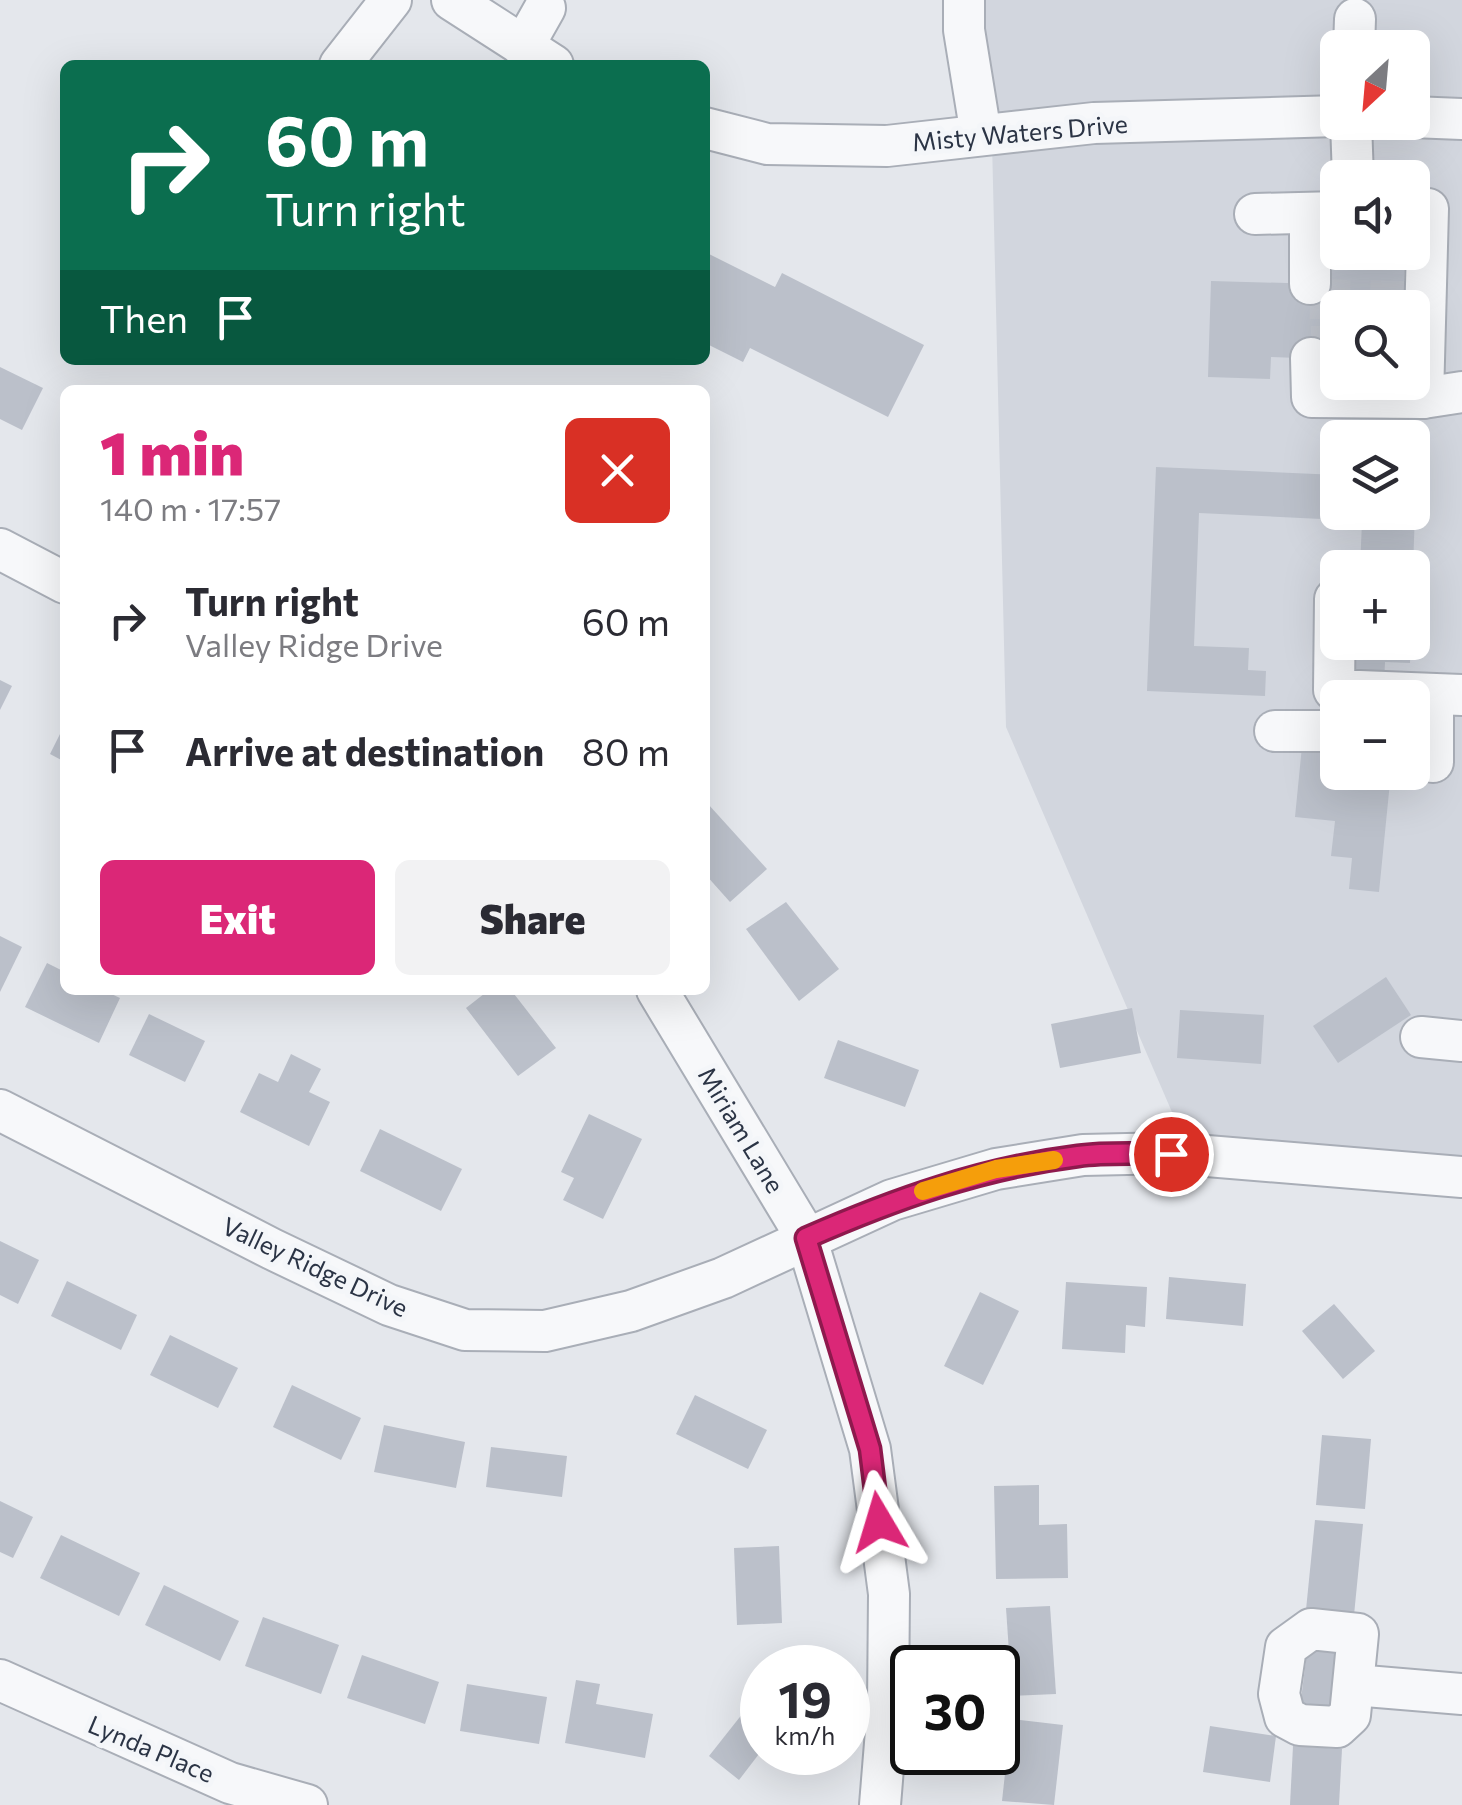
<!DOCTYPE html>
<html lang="en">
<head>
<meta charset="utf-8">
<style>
	:root { --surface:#fff; --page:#f2f2f3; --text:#2b2b33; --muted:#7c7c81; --accent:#db2777 }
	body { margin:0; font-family:Commissioner,sans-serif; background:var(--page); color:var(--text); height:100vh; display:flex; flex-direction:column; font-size:38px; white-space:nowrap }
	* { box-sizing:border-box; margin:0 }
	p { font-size:32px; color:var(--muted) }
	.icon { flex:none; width:55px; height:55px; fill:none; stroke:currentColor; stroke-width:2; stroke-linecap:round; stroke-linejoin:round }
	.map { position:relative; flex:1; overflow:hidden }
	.panel { position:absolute; left:60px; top:385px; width:650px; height:610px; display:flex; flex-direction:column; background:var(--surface); border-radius:15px; box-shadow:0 10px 40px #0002 }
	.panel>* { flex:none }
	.hud { position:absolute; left:60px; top:60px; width:650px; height:305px; border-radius:15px; box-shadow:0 10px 40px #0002; background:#0b6e4f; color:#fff; overflow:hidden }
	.needle { width:65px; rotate:206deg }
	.buttons { position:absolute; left:1320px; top:30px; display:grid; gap:20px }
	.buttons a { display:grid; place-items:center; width:110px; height:110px; border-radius:15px; background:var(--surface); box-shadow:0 10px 40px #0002; font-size:50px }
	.speed { position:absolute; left:740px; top:1645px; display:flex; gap:20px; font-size:50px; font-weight:700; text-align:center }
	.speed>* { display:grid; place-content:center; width:130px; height:130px; border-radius:50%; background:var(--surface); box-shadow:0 10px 40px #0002; line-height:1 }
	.speed small { font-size:25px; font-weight:400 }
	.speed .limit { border:5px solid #111; border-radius:15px; background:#fff; color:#111 }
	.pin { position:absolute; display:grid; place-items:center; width:85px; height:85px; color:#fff; margin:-42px; border:5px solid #fff; border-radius:50%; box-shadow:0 2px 10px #0007 }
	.me { position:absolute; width:110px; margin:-55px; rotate:353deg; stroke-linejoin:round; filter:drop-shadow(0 0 8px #0008) }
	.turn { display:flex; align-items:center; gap:35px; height:210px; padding:0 40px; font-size:45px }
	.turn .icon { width:130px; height:130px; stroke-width:2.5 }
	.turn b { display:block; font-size:70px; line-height:85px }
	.then { display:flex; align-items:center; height:95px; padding:0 40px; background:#0003; gap:20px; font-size:38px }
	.round { display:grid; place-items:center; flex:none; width:105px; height:105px; border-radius:15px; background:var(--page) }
	.overview { display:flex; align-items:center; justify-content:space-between; height:170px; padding:0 40px }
	h1 { font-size:60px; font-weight:800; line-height:75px; color:var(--accent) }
	.button { display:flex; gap:20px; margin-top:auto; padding:20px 40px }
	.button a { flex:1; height:115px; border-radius:15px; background:var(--accent); color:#fff; font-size:40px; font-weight:800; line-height:115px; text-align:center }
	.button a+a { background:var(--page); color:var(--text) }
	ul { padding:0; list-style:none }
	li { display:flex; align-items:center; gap:30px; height:130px; padding:0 40px }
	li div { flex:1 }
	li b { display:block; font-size:38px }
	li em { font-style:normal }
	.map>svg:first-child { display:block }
</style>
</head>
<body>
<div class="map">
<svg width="1462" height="1805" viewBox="0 0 1462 1805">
	<rect width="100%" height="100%" fill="#e4e7ec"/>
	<path fill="#d2d6de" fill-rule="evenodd" d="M982,0H1462V1177L1181,1133L1006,727L992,142ZM1338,48H1412V122H1338ZM1338,178H1412V252H1338ZM1338,308H1412V382H1338ZM1338,438H1412V512H1338ZM1338,568H1412V642H1338ZM1338,698H1412V772H1338Z"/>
	<g fill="#bbc0ca">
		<polygon points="1320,251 1405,253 1403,308 1338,308 1338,382 1325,392 1326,359 1271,357 1270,379 1208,377 1211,281 1320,284"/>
		<polygon points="705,252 775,287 782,273 924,345 888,417 750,348 743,362 705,343"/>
		<polygon points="0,367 43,388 22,430 0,419"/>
		<polygon points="1156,467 1338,475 1338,512 1415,512 1413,568 1360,568 1362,521 1199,513 1194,646 1249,648 1248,670 1266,671 1265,696 1147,691"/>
		<polygon points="1357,642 1411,642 1410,663 1385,662 1384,683 1355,682"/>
		<polygon points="0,680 12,686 0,710"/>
		<polygon points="65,724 65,762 50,754"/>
		<polygon points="1303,736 1338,740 1338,772 1391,772 1379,892 1349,889 1352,858 1331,856 1335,821 1295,817"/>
		<polygon points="708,804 767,869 730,902 705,874 705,807"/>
		<polygon points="786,902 839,969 799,1001 746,929"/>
		<polygon points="0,936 22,947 0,992"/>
		<polygon points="47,963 65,972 65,990 103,990 120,998 99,1043 25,1007"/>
		<polygon points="1386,977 1411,1015 1338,1063 1313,1026"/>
		<polygon points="489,990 511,990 556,1048 518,1076 466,1008"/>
		<polygon points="1132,1008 1141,1053 1060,1068 1051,1024"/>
		<polygon points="1180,1010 1264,1015 1261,1064 1177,1058"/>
		<polygon points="149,1014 205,1041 185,1082 129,1055"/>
		<polygon points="838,1040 919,1070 905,1107 824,1078"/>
		<polygon points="291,1054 321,1069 309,1092 330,1102 309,1146 240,1112 259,1073 278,1082"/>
		<polygon points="589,1114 642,1139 603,1219 563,1200 574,1178 561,1172"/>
		<polygon points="380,1129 462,1169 441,1211 360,1171"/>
		<polygon points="0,1241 39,1260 18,1304 0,1295"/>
		<polygon points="1169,1277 1246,1284 1243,1326 1166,1319"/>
		<polygon points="67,1281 137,1315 121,1350 51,1316"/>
		<polygon points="1066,1282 1147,1287 1145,1327 1126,1325 1125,1353 1062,1349"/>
		<polygon points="980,1292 1019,1311 983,1385 944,1366"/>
		<polygon points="1334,1304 1375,1351 1343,1379 1302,1331"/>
		<polygon points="170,1335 238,1368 218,1408 150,1375"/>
		<polygon points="292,1385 361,1418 341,1460 273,1427"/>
		<polygon points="695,1395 767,1430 748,1469 676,1434"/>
		<polygon points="384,1425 465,1442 456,1488 374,1472"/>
		<polygon points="1322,1435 1371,1439 1365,1509 1316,1505"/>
		<polygon points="491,1447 567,1456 562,1497 486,1487"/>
		<polygon points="1039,1485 1039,1525 1067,1524 1068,1578 996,1579 994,1486"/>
		<polygon points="0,1501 33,1517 13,1558 0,1552"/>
		<polygon points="1315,1520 1363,1524 1354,1615 1306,1610"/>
		<polygon points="61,1535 140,1573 119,1616 40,1578"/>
		<polygon points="779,1546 782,1623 737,1625 734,1548"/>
		<polygon points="164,1585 239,1621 220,1661 145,1625"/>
		<polygon points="1050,1606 1056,1694 1012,1696 1006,1608"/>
		<polygon points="263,1617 339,1645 321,1694 245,1666"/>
		<polygon points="1309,1635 1351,1640 1341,1721 1299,1716"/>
		<polygon points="362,1655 439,1682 425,1724 347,1698"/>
		<polygon points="576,1680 600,1684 596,1704 653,1714 645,1758 565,1743"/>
		<polygon points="467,1684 547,1697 539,1744 460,1731"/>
		<polygon points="762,1689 762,1750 739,1780 709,1756"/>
		<polygon points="1011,1719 1063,1725 1054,1805 1002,1801"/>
		<polygon points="1210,1726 1276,1736 1270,1782 1203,1772"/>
		<polygon points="1293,1746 1342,1749 1339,1805 1290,1805"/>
	</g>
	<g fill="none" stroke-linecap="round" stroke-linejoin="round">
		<g stroke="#bfc3cb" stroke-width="40" stroke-dasharray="40 20" stroke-linecap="butt">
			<polyline points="1310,299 1404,301"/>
			<polyline points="1311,346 1338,346"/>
		</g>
		<defs>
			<g id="minor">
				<polyline points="452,0 553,65"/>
				<polyline points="964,0 964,30 981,135"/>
				<polyline points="523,47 545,8"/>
				<polyline points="1354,48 1355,19"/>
				<polyline points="340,65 391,0"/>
				<polyline points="1412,117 1462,119"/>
				<polyline points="1351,122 1353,178"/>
				<polyline points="705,128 767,144 887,146 1094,123 1338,116"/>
				<polyline points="1412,210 1428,209 1423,398"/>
				<polyline points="1310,213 1310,284"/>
				<polyline points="1255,214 1338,212"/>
				<polyline points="1311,358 1312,397 1423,398 1462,392"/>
				<polyline points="0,549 65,583"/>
				<polyline points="1335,599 1334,690 1462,695"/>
				<polyline points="1275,731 1338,731"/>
				<polyline points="1433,762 1433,694"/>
				<polyline points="657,990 806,1237 870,1449 889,1594 888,1706 880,1805"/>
				<polyline points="1421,1037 1462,1041"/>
				<polyline points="0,1110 272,1249 389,1305 465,1330 545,1331 631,1311 723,1278 892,1200 996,1169 1083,1155 1171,1153 1462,1177"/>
				<polygon points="1311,1629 1358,1634 1350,1715 1337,1727 1300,1725 1285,1717 1279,1694 1286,1647"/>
				<polyline points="0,1680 230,1783 307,1805"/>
				<polyline points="1354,1685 1462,1694"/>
			</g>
		</defs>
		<use href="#minor" stroke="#a9aeb7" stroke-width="44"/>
		<use href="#minor" stroke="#f7f8fa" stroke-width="40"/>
	</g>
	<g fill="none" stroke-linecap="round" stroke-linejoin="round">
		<defs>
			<path id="route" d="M879,1522L870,1449L806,1238C895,1199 982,1168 1078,1156C1108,1152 1141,1154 1171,1154"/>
		</defs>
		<use href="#route" stroke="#8e194d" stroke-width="25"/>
		<use href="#route" stroke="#db2777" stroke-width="18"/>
		<polyline stroke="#f59e0b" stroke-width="18" points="923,1191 996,1169 1054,1160"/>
	</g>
	<g text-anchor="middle" stroke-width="10" stroke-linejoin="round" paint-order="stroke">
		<g font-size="25" fill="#2b3445" stroke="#f4f6f9">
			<text transform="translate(1020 133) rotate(-5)" y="9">Misty Waters Drive</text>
			<text transform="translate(741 1130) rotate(59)" y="9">Miriam Lane</text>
			<text transform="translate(315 1267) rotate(25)" y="9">Valley Ridge Drive</text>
			<text transform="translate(151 1749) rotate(23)" y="9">Lynda Place</text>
		</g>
	</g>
</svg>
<div class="buttons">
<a><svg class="needle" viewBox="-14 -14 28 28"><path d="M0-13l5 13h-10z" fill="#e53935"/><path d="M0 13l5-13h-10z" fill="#7c7c81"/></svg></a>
<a><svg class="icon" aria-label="sound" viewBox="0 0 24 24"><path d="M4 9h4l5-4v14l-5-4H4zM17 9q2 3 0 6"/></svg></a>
<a><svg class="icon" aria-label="search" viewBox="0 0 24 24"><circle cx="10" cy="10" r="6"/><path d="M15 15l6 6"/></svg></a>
<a><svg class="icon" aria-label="layers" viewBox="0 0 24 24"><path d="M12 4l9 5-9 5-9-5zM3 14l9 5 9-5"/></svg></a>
<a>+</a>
<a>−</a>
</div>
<div class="speed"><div>19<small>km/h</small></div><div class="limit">30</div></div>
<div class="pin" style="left:1171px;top:1154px;background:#d93025"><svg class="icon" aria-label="arrive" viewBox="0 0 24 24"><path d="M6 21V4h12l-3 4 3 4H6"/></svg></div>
<svg class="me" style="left:879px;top:1522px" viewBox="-20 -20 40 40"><path d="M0-17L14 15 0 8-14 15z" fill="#db2777" stroke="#fff" stroke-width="4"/></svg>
<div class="hud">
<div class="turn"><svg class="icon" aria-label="right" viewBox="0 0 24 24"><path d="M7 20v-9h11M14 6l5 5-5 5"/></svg><div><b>60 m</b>Turn right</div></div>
<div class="then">Then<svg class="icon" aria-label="arrive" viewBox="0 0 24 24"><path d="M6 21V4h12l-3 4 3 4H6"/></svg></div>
</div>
<section class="panel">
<div class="overview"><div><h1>1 min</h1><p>140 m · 17:57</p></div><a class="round" style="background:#d93025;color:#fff"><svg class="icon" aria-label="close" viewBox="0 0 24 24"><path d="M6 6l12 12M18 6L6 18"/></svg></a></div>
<ul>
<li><svg class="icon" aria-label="right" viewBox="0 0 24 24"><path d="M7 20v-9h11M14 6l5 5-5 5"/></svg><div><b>Turn right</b><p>Valley Ridge Drive</p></div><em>60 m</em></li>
<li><svg class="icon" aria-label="arrive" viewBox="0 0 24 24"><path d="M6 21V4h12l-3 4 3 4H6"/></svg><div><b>Arrive at destination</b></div><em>80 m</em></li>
</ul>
<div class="button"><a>Exit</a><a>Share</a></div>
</section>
</div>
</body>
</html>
